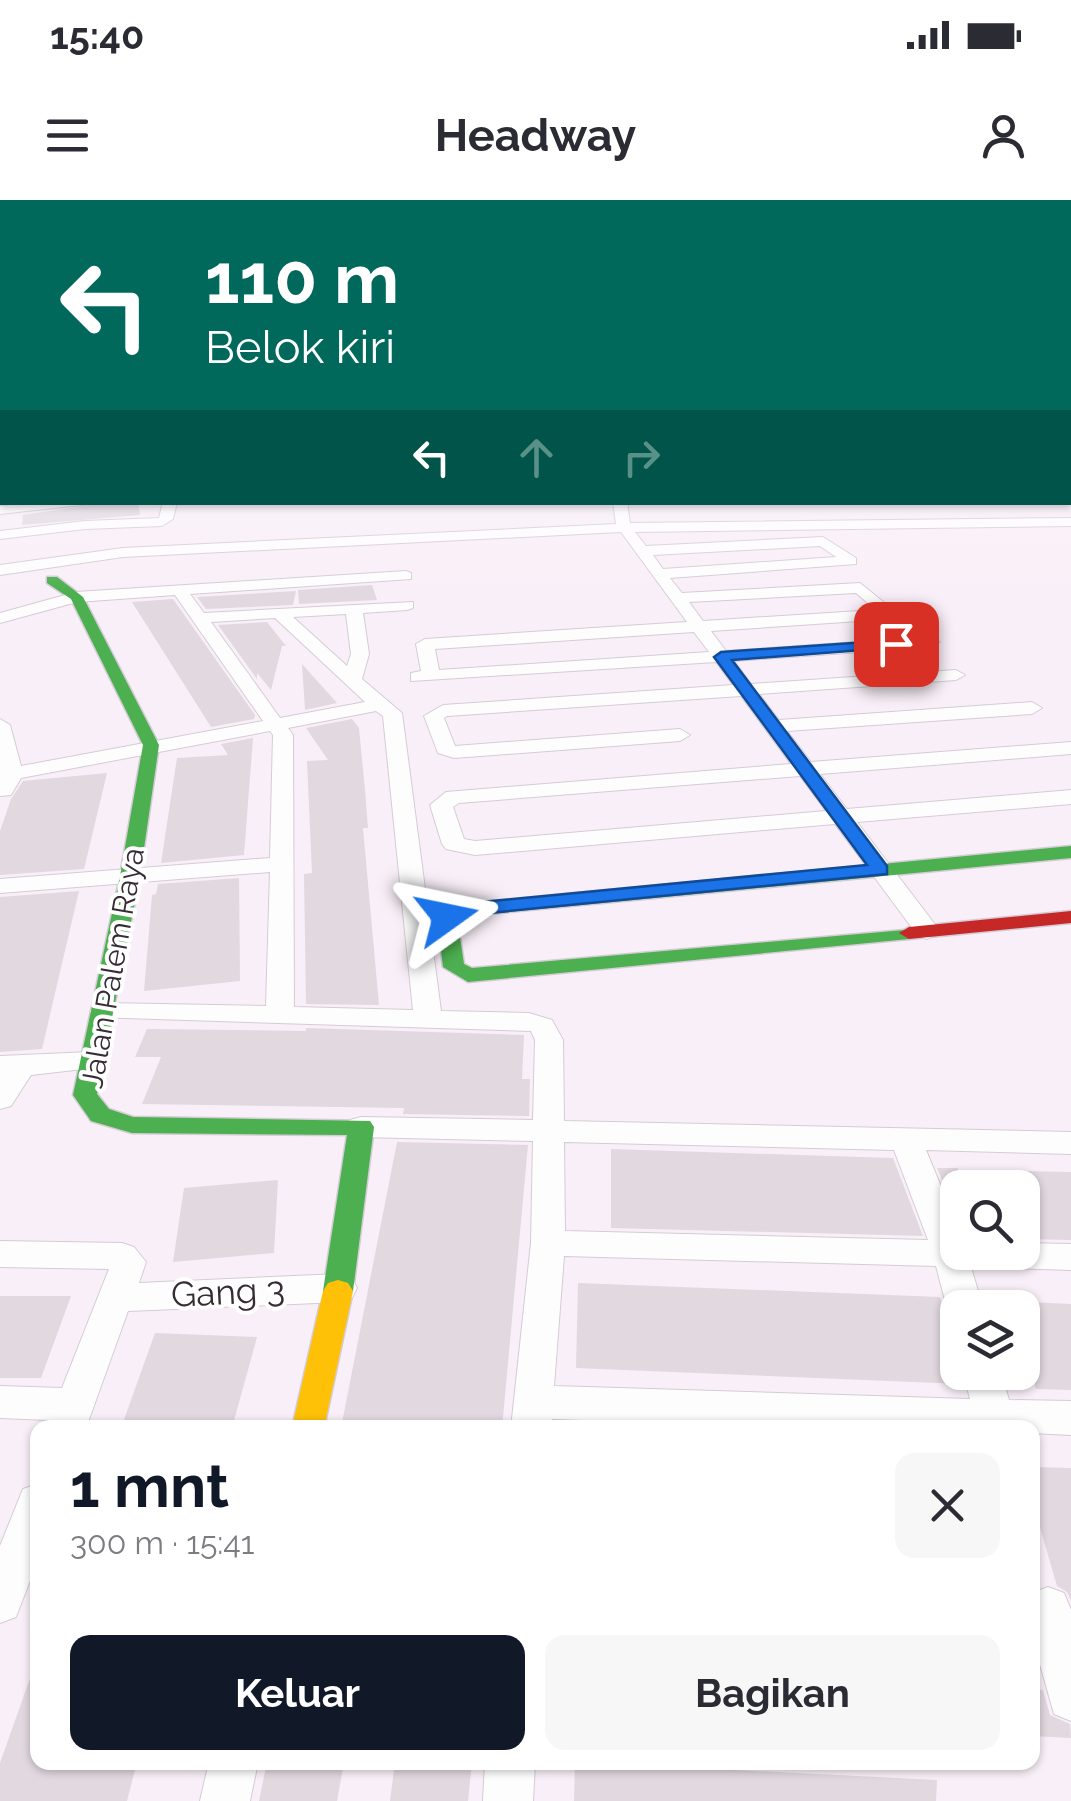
<!DOCTYPE html>
<html lang="id">
<head>
<meta charset="utf-8">
<style>
	:root { --surface:#fff; --page:#f7f7f7; --text:#2b2b33; --muted:#7c7c81; --accent:#111827 }
	body { margin:0; font-family:Raleway,sans-serif; background:var(--page); color:var(--text); height:100vh; display:flex; flex-direction:column; font-size:38px; white-space:nowrap }
	* { box-sizing:border-box; margin:0 }
	p { font-size:32px; color:var(--muted) }
	.icon { flex:none; width:55px; height:55px; fill:none; stroke:currentColor; stroke-width:2; stroke-linecap:round; stroke-linejoin:round }
	.map { position:relative; flex:1; overflow:hidden }
	.details { position:absolute; left:30px; top:1220px; width:1010px; height:350px; display:flex; flex-direction:column; background:var(--surface); border-radius:20px; box-shadow:0 2px 8px #0004 }
	.details>* { flex:none }
	.top-card { position:absolute; left:0px; top:0px; width:1072px; height:305px; box-shadow:0 2px 8px #0004; background:#00695c; color:#fff; overflow:hidden }
	.buttons { position:absolute; left:940px; top:970px; display:grid; gap:20px }
	.buttons a { display:grid; place-items:center; width:100px; height:100px; border-radius:20px; background:var(--surface); box-shadow:0 2px 8px #0004; font-size:50px }
	.pin { position:absolute; display:grid; place-items:center; width:85px; height:85px; color:#fff; margin:-42px; border-radius:20px; box-shadow:0 5px 15px #0006 }
	.me { position:absolute; width:110px; margin:-55px; rotate:78deg; stroke-linejoin:round; filter:drop-shadow(0 0 8px #0008) }
	.turn { display:flex; align-items:center; gap:35px; height:210px; padding:0 40px; font-size:45px }
	.turn .icon { width:130px; height:130px; stroke-width:2.5 }
	.turn b { display:block; font-size:70px; line-height:85px }
	.lanes { display:flex; align-items:center; height:95px; padding:0 40px; background:#0003; justify-content:center; gap:50px; direction:ltr }
	.lanes .off { opacity:.35 }
	.round { display:grid; place-items:center; flex:none; width:105px; height:105px; border-radius:20px; background:var(--page) }
	.headline { display:flex; align-items:center; justify-content:space-between; height:170px; padding:0 40px }
	h1 { font-size:60px; font-weight:700; line-height:75px; color:var(--accent) }
	.primary-button { display:flex; gap:20px; margin-top:auto; padding:20px 40px }
	.primary-button a { flex:1; height:115px; border-radius:20px; background:var(--accent); color:#fff; font-size:40px; font-weight:700; line-height:115px; text-align:center }
	.primary-button a+a { background:var(--page); color:var(--text) }
	.status { display:flex; justify-content:space-between; align-items:center; height:70px; padding:0 50px; background:var(--surface); direction:ltr }
	.status svg { height:28px; fill:currentColor }
	header { display:flex; justify-content:space-between; align-items:center; height:130px; padding:0 40px; background:var(--surface); font-size:45px; font-weight:700 }
	.map>svg:first-child { display:block }
</style>
</head>
<body>
<div class="status"><b>15:40</b><svg viewBox="0 0 49 12"><path d="M0 12V9h3v3zM5 12V6h3v6zM10 12V3h3v9zM15 12V0h3v12zM26 1h20v11H26zM47 4h2v5h-2z"/></svg></div>
<header><svg class="icon" aria-label="menu" viewBox="0 0 24 24"><path d="M4 6h16M4 12h16M4 18h16"/></svg>Headway<svg class="icon" aria-label="person" viewBox="0 0 24 24"><circle cx="12" cy="8" r="4"/><path d="M4 21q1-7 8-7t8 7"/></svg></header>
<div class="map">
<svg width="1071" height="1601" viewBox="0 0 1071 1601">
	<rect width="100%" height="100%" fill="#f9eff8"/>
	<g fill="#e1d8e0">
		<polygon points="112,302 138,302 140,315 22,325 23,315"/>
		<polygon points="372,385 377,400 299,404 298,390"/>
		<polygon points="296,391 293,405 206,409 197,397"/>
		<polygon points="173,399 255,515 254,519 211,527 132,402"/>
		<polygon points="267,422 286,446 282,446 271,490 257,473 257,479 218,425"/>
		<polygon points="302,464 328,493 337,503 305,510"/>
		<polygon points="352,519 359,528 365,590 368,628 363,628 379,805 306,804 304,674 312,673 307,561 328,560 306,528"/>
		<polygon points="253,538 244,655 161,663 177,558 228,555 221,544"/>
		<polygon points="107,573 84,669 0,675 0,631 11,599 23,581"/>
		<polygon points="239,678 240,781 144,791 152,695 156,694 158,684"/>
		<polygon points="79,691 42,849 0,852 0,697"/>
		<polygon points="306,828 524,835 522,879 530,879 529,916 403,914 404,908 142,904 161,857 135,857 147,829 306,831"/>
		<polygon points="397,942 528,945 502,1228 341,1228"/>
		<polygon points="611,949 893,958 923,1036 611,1028"/>
		<polygon points="937,968 958,968 958,1017"/>
		<polygon points="1022,971 1071,972 1071,1040 1022,1039"/>
		<polygon points="278,980 274,1053 173,1062 184,988"/>
		<polygon points="578,1083 940,1097 944,1111 958,1124 958,1172 962,1184 576,1168"/>
		<polygon points="0,1096 71,1096 41,1178 0,1178"/>
		<polygon points="1008,1101 1071,1104 1071,1190 1036,1189 1022,1146 1022,1108 1010,1108"/>
		<polygon points="155,1133 257,1137 232,1228 121,1228"/>
		<polygon points="1032,1267 1071,1268 1071,1400 1067,1392 1057,1386 1032,1300"/>
		<polygon points="34,1467 38,1468 38,1562 137,1562 127,1601 0,1601 0,1563"/>
		<polygon points="1032,1489 1043,1490 1050,1515 1070,1524 1071,1538 1032,1536"/>
		<polygon points="267,1562 344,1562 337,1601 259,1601"/>
		<polygon points="395,1562 472,1562 468,1601 390,1601"/>
		<polygon points="575,1562 937,1580 936,1601 574,1601"/>
	</g>
	<g fill="none" stroke-linecap="round" stroke-linejoin="round">
		<defs>
			<g id="street">
				<rect x="0" y="181" width="2" height="6"/>
				<rect x="0" y="273" width="2" height="8"/>
				<polygon points="44,302 108,302 0,314 0,306"/>
				<polygon points="163,302 177,302 173,319 162,326 85,329 0,339 0,331 85,321 159,318"/>
				<path d="M613,302H627L630,323L1071,318V326L635,332L646,346L823,337L856,358V364L670,378L682,393L860,383L898,414L890,419L711,431L726,451L931,437L940,442L931,447L734,461L751,484L956,470L965,475L956,480L759,494L779,520L1032,502L1042,508L1032,514L787,531L811,562L1071,542V554L820,574L847,609L1071,590V604L857,622L940,731L927,739L918,736L835,624L475,655L446,649L442,644L430,605L446,592L791,564L741,496L447,516L444,518L455,546L680,529L690,535L680,541L454,558L438,553L424,516L443,505L733,485L716,462L411,481V473L421,471L416,444L425,439L687,422L621,332L123,357L0,375V365L123,348L616,324ZM820,346L836,357L663,369L653,355ZM856,393L876,410L703,421L689,402ZM694,432L709,452L439,470L435,449ZM800,576L826,611L475,641L464,639L453,607L459,603Z"/>
				<path d="M406,371L411,373V379L190,394L204,413L413,402V408L407,410L363,413L369,454L362,479L402,513L441,811L529,813L552,820L563,840L564,921L1071,932V954L926,950L958,1028V1052H1022V1043L1071,1044V1070L971,1067L983,1108H958V1120L947,1108L936,1066L564,1056L554,1186L970,1199L963,1172H1001L1009,1200L1071,1201V1235L1032,1233V1228H840L552,1219L551,1228H511L531,1043L533,941L361,937L350,934L345,927L350,920L361,917L533,920L535,840L531,831L94,817L90,811L104,803L266,806L270,672L0,693V679L270,658L273,535L270,531L21,578L11,595L0,596V519L10,525L21,566L263,521L175,395L77,402L0,423V413L76,392ZM346,414L351,454L347,466L293,417ZM275,418L365,502L280,518L211,422ZM376,511L383,516L413,810L294,807L293,535L288,528ZM564,942L894,950L928,1040L565,1031Z"/>
				<polygon points="91,852 101,855 106,861 101,867 31,875 11,906 0,909 0,856"/>
				<polygon points="0,1041 122,1043 134,1047 146,1062 139,1083 339,1074 352,1078 357,1088 352,1098 339,1102 128,1111 86,1228 46,1228 49,1220 0,1218 0,1186 62,1188 109,1069 0,1067"/>
				<polygon points="38,1284 38,1360 16,1417 0,1423 0,1346 23,1289"/>
				<polygon points="1048,1387 1064,1393 1071,1410 1071,1521 1054,1514 1032,1436 1032,1393"/>
				<polygon points="209,1562 258,1562 250,1601 200,1601"/>
				<polygon points="485,1562 535,1562 533,1601 483,1601"/>
			</g>
			<g id="fast">
				<polygon points="47,377 57,377 83,397 159,545 140,676 97,894 109,909 133,917 370,921 374,927 353,1091 348,1099 338,1102 328,1099 323,1091 347,935 132,933 91,921 73,895 120,676 143,545 71,399 47,383"/>
				<polygon points="1071,646 1071,658 457,717 464,764 472,768 916,729 919,733 916,737 909,739 468,782 443,767 437,717 444,707 451,705"/>
			</g>
			<polygon id="slow" points="338,1080 348,1083 353,1091 324,1228 292,1228 323,1091 328,1083"/>
			<polygon id="jam" points="1071,711 1071,723 909,739 899,733 909,727"/>
		</defs>
		<use href="#street" stroke="#d4ccd4" stroke-width="2"/>
		<use href="#fast" stroke="#d4ccd4" stroke-width="3"/>
		<use href="#slow" stroke="#d4ccd4" stroke-width="3"/>
		<use href="#jam" stroke="#d4ccd4" stroke-width="3"/>
		<use href="#street" fill="#fefdfe" fill-rule="evenodd"/>
		<use href="#fast" fill="#4caf50" fill-rule="evenodd"/>
		<use href="#slow" fill="#ffc107" fill-rule="evenodd"/>
		<use href="#jam" fill="#c62828" fill-rule="evenodd"/>
	</g>
	<linearGradient id="sky" x2="0" y2="1"><stop stop-color="#87baee"/><stop offset="0.43" stop-color="#fcf8fc"/><stop offset="1" stop-color="#fcf8fc" stop-opacity="0"/></linearGradient>
	<rect width="1071" height="391" fill="url(#sky)"/>
	<polygon fill="#1a73e8" stroke="#114b97" stroke-width="2.5" points="896,440 903,444 901,447 732,460 887,666 887,674 458,716 447,723 437,717 443,707 450,705 867,665 714,457 721,452"/>
	<g text-anchor="middle" stroke-width="8" stroke-linejoin="round" paint-order="stroke">
		<g font-size="30" fill="#352c34" stroke="#fff">
			<text transform="translate(113 768) rotate(-80)" y="10">Jalan Palem Raya</text>
		</g>
		<g font-size="35" fill="#352c34" stroke="#fff">
			<text transform="translate(228 1092) rotate(-3)" y="12">Gang 3</text>
		</g>
	</g>
</svg>
<div class="buttons">
<a><svg class="icon" aria-label="search" viewBox="0 0 24 24"><circle cx="10" cy="10" r="6"/><path d="M15 15l6 6"/></svg></a>
<a><svg class="icon" aria-label="layers" viewBox="0 0 24 24"><path d="M12 4l9 5-9 5-9-5zM3 14l9 5 9-5"/></svg></a>
</div>
<div class="pin" style="left:896px;top:444px;background:#d93025"><svg class="icon" aria-label="arrive" viewBox="0 0 24 24"><path d="M6 21V4h12l-3 4 3 4H6"/></svg></div>
<svg class="me" style="left:447px;top:717px" viewBox="-20 -20 40 40"><path d="M0-17L14 15 0 8-14 15z" fill="#1a73e8" stroke="#fff" stroke-width="4"/></svg>
<div class="top-card">
<div class="turn"><svg class="icon" aria-label="left" viewBox="0 0 24 24"><path d="M17 20v-9H6M10 6l-5 5 5 5"/></svg><div><b>110 m</b>Belok kiri</div></div>
<div class="lanes"><svg class="icon" aria-label="left" viewBox="0 0 24 24"><path d="M17 20v-9H6M10 6l-5 5 5 5"/></svg><svg class="icon off" aria-label="ahead" viewBox="0 0 24 24"><path d="M12 20V5M6 11l6-6 6 6"/></svg><svg class="icon off" aria-label="right" viewBox="0 0 24 24"><path d="M7 20v-9h11M14 6l5 5-5 5"/></svg></div>
</div>
<section class="details">
<div class="headline"><div><h1>1 mnt</h1><p>300 m · 15:41</p></div><a class="round"><svg class="icon" aria-label="close" viewBox="0 0 24 24"><path d="M6 6l12 12M18 6L6 18"/></svg></a></div>
<div class="primary-button"><a>Keluar</a><a>Bagikan</a></div>
</section>
</div>
</body>
</html>
